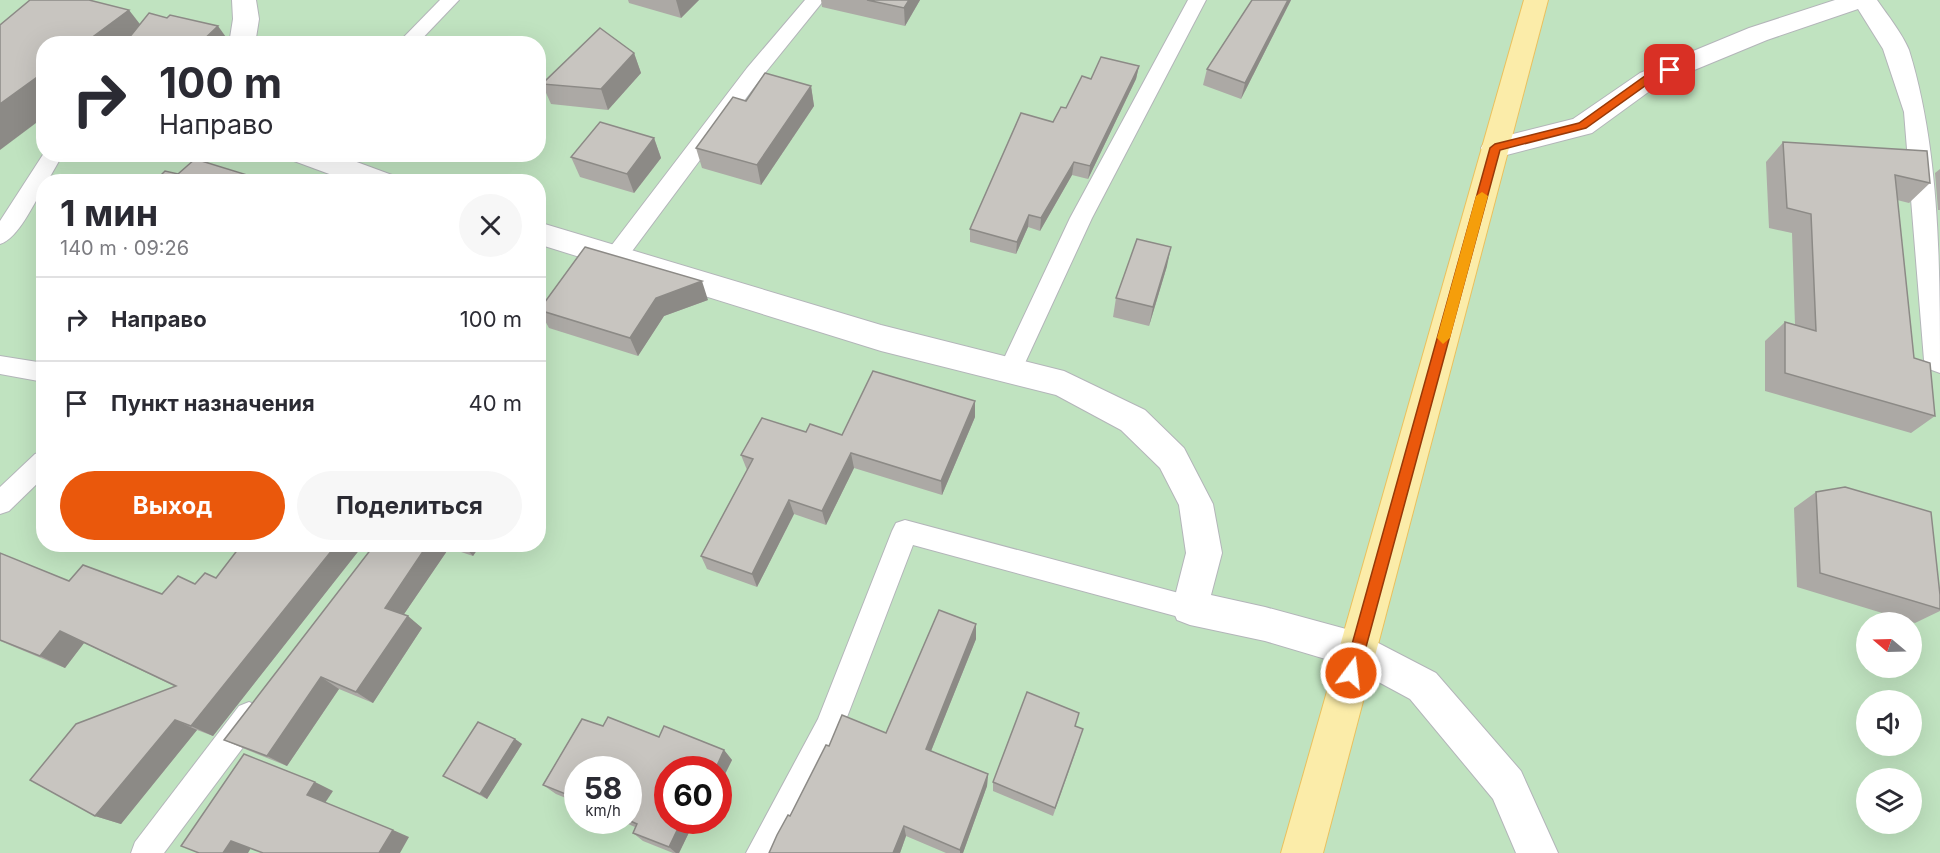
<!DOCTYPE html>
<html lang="ru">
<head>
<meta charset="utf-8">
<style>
	:root { --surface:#fff; --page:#f7f7f7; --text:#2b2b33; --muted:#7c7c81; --line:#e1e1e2; --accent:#ea580c }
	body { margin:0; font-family:Inter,sans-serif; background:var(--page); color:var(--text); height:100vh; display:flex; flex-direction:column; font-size:22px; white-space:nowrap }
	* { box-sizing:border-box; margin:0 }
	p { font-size:20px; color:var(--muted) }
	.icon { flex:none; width:33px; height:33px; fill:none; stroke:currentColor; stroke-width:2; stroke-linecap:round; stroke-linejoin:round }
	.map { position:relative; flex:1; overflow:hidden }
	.drawer { position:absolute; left:36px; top:174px; width:510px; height:378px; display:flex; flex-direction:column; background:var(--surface); border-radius:24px; box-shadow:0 6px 24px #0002 }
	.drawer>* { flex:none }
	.top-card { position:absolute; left:36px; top:36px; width:510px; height:126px; border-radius:24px; box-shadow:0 6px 24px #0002; background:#fff; color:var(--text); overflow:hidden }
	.needle { width:39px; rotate:289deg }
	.tools { position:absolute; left:1856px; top:612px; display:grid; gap:12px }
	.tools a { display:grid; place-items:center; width:66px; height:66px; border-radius:50%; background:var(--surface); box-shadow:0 6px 24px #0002; font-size:30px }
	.speed { position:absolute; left:564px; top:756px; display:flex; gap:12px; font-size:30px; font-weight:700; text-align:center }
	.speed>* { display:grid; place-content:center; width:78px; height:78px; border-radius:50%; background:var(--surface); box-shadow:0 6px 24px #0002; line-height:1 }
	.speed small { font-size:15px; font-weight:400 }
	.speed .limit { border:9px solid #d22; background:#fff; color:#111 }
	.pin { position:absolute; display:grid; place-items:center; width:51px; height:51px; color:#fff; margin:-26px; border-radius:12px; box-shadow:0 3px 9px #0006 }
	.me { position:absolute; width:66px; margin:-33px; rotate:15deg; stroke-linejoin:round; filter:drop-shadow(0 0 4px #0008) }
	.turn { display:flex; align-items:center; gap:21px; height:126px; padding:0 24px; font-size:27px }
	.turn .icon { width:78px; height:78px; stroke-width:2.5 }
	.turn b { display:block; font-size:42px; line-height:51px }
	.round { display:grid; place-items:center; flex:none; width:63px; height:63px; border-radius:32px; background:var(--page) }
	.summary { display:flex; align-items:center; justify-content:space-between; height:102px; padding:0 24px }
	h1 { font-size:36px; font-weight:700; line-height:45px }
	.cta { display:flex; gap:12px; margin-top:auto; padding:12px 24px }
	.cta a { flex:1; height:69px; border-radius:36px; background:var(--accent); color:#fff; font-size:24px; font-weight:700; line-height:69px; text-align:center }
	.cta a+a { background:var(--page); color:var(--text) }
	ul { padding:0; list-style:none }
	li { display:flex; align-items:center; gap:18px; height:84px; padding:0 24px; border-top:2px solid var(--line) }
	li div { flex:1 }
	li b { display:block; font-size:22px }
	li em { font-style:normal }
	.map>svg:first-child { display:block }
</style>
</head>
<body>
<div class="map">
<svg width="1940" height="853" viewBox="0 0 1940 853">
	<rect width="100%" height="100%" fill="#edeae2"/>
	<path fill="#c0e3c0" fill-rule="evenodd" d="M0,0H1940V853H0ZM44,44H538V154H44ZM44,182H538V544H44ZM1866,622H1911V668H1866ZM1866,700H1911V746H1866ZM578,770H628V820H578ZM668,770H718V820H668ZM1866,778H1911V824H1866Z"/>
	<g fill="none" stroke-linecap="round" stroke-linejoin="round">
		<defs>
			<g id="service">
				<polygon points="440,0 459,0 417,44 397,44"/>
				<polygon points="805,0 824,0 761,78 624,262 616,264 608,262 605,256 608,250 747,68"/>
				<polygon points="1188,0 1206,0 1092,218 1019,376 1011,379 1003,376 999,369 1070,218"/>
				<path d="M44,153L63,154L47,182H44V187C34,203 18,239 0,244V221Z"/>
				<polygon points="0,356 44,363 44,382 0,374"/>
				<polygon points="44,451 44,477 9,511 0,514 0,487 35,454"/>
				<polygon points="905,520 1190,596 1199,599 1203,608 1199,617 1190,620 913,545 839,738 777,853 746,853 818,719 892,531 896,523"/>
				<polygon points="249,702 259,706 263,716 259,726 164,853 131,853 135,842 239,706"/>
			</g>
			<g id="minor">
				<polygon points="232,0 256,0 259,19 255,44 229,44 233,19"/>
				<path d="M1835,0H1877C1888,16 1902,33 1909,50C1940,150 1940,267 1940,373L1929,369L1924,360L1904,112L1883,49L1858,9L1767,40L1658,85L1592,133L1495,158L1485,155L1481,148L1485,141L1573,119L1640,73L1749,28Z"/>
				<polygon points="290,154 335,154 392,175 396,182 351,182 294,161"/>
				<polygon points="538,222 881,325 1064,371 1145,410 1184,448 1213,504 1222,553 1211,595 1265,607 1357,632 1436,673 1521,771 1558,853 1516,853 1493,799 1410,699 1349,666 1265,641 1190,625 1177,620 1172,608 1186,553 1179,505 1160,468 1121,430 1056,395 881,351 538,244"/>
			</g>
			<polygon id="primary" points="1524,0 1548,0 1323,853 1281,853"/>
		</defs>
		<use href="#service" stroke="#b3b5b9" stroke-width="2"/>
		<use href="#minor" stroke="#b3b5b9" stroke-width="2"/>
		<use href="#primary" stroke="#eac05e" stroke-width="2"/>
		<use href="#service" fill="#fff" fill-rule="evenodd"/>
		<use href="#minor" fill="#fff" fill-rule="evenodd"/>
		<use href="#primary" fill="#fbeca9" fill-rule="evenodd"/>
	</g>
	<g fill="#aca9a5">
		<polygon points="628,0 699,0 681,18 629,3"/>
		<polygon points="821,0 920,0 905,26 822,7"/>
		<polygon points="1252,0 1291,0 1241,99 1203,85 1207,69"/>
		<polygon points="634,53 641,73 608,110 551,104 542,84"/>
		<polygon points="1139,66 1136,79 1088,179 1072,175 1040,231 1028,227 1016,254 970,242 970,229 1066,108 1091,79"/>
		<polygon points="811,86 814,106 761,185 702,168 696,148 746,101"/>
		<polygon points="654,138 661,158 634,193 580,177 571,157"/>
		<polygon points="1783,142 1930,183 1909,203 1897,200 1914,358 1935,416 1911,433 1765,391 1765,341 1785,322 1795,325 1792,233 1769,228 1766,162"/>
		<polygon points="1940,169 1940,210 1938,210 1935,173"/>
		<polygon points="1167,266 1149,326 1113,317 1116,298"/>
		<polygon points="708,300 664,316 638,356 549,328 539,310"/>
		<polygon points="975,417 942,495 854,468 826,525 794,514 757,587 707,569 701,556 747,470 741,455 806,432 842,435"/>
		<polygon points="1816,492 1940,595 1940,611 1915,623 1797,587 1794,508"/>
		<polygon points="242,544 364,544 213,736 197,730 121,824 95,816 176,687 84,643 65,668 0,641 0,553 69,581 162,594 216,578"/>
		<polygon points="375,544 481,544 473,556 449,548 404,614 422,628 373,703 339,689 287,766 245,749 224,740"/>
		<polygon points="976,624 976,639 931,751 988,774 987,786 963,853 946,853 906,836 900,853 769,853 829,746 886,733"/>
		<polygon points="608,717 659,737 664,726 724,750 732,760 718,788 718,770 668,770 668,820 695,820 679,853 673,853 643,841 633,833 635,827 619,820 628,820 628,770 578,770 578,803 556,794 543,785 582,719 603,726"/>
		<polygon points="1075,726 1080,740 1053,816 993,791 993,782"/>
		<polygon points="515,739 522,744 487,799 443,776"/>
	</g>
	<g fill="#8c8a86">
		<polygon points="676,0 699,0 681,18"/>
		<polygon points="909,0 920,0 905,26 904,8"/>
		<polygon points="1288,0 1291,0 1241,99 1245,83"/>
		<polygon points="129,10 150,37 141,44 83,44"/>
		<polygon points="218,26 231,44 199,44"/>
		<polygon points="634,53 641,73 608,110 601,89"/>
		<polygon points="1139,66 1136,79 1088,179 1090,166"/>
		<polygon points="44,72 44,117 0,150 0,104"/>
		<polygon points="811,86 814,106 761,185 757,165"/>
		<polygon points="654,138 661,158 634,193 627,174"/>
		<polygon points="1074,162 1072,175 1040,231 1041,218"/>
		<polygon points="1029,215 1028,227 1016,254 1017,242"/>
		<polygon points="1171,247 1167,266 1149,326 1153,307"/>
		<polygon points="702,281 708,300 664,316 638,356 630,338 656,298"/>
		<polygon points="975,401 975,417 942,495 941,481"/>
		<polygon points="851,453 854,468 826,525 822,511"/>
		<polygon points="789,500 794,514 757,587 752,574"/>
		<polygon points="337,544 364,544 213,736 191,726"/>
		<polygon points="428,544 446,544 449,548 400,620 385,608"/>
		<polygon points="462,544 481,544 473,556"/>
		<polygon points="408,616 422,628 373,703 356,692"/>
		<polygon points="976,624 976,639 927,761 926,749"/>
		<polygon points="60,631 84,643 65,668 40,656"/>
		<polygon points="321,677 339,689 287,766 267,756"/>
		<polygon points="175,720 197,730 121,824 95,816"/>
		<polygon points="515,739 522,744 487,799 480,794"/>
		<polygon points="724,750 732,760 718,788 718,770 715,770"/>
		<polygon points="988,774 987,786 963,853 960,853 960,850"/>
		<polygon points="315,782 333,791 325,803 307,795"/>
		<polygon points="682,820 695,820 679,853 676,853 669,847"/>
		<polygon points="904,826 906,836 900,853 893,853"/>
		<polygon points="393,830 409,837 400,853 379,853"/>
		<polygon points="231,841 251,848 248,853 223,853"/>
	</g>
	<g fill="#c8c5c0" stroke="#8c8a86" stroke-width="1.5">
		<polygon points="30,0 89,0 129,10 83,44 44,44 44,72 0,104 0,25"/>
		<polygon points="867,0 909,0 904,8"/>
		<polygon points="1252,0 1288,0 1245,83 1207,69"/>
		<polygon points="149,13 167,18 170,15 218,26 199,44 124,44"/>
		<polygon points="600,28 634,53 601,89 542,84"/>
		<polygon points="1101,57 1139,66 1090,166 1074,162 1041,218 1029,215 1017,242 970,229 1021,113 1053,122 1061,107 1066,108 1082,76 1091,79"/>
		<polygon points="765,73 811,86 757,165 696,148 733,97 746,101"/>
		<polygon points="600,122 654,138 627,174 571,157"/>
		<polygon points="1783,142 1927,151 1930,183 1895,175 1914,358 1930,363 1935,416 1785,373 1785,322 1816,331 1811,214 1787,208"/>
		<polygon points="195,159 270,182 154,182 165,171 178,174"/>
		<polygon points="1137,239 1171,247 1153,307 1116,298"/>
		<polygon points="585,247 702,281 656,298 630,338 539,310"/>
		<polygon points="873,371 975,401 941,481 851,453 822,511 789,500 752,574 701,556 753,459 741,455 762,418 806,432 810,424 842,435"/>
		<polygon points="1845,487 1931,512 1940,595 1940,609 1820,573 1816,492"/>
		<polygon points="242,544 337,544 191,726 175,720 95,816 30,780 76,724 176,686 60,631 40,656 0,640 0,553 69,581 83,565 162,594 178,576 195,584 205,573 216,578"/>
		<polygon points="375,544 428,544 385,608 408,616 356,692 321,677 267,756 224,740"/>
		<polygon points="939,610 976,624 926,749 988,774 960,850 904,826 893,853 769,853 777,835 788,815 790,816 826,745 829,746 842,715 886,733"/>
		<polygon points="1027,692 1079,713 1075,726 1083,729 1055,808 993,782"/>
		<polygon points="608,717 659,737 664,726 724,750 715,770 668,770 668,820 682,820 669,847 633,833 637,824 628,820 628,770 578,770 578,799 543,785 582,719 603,726"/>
		<polygon points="478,722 515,739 480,794 443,776"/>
		<polygon points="244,754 315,782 307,795 393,830 379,853 263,853 231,841 223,853 199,853 181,846"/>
	</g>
	<polygon fill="#ea580c" stroke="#983908" stroke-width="1.5" points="1670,66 1676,70 1674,72 1652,81 1586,128 1500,150 1359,673 1357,678 1351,680 1346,678 1344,673 1490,148 1495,144 1579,123 1645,76"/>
	<polygon fill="#f59e0b" points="1482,192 1488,196 1450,338 1443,344 1437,338 1476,196"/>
</svg>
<div class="tools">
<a><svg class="needle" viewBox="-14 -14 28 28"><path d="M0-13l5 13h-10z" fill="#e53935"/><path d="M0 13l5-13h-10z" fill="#7c7c81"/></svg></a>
<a><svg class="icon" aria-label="sound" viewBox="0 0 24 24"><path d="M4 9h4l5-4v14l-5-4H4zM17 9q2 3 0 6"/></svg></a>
<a><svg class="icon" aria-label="layers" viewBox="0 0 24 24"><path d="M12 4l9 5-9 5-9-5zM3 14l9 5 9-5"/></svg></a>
</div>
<div class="speed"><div>58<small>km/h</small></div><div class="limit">60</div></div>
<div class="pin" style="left:1670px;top:70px;background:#d93025"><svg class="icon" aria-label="arrive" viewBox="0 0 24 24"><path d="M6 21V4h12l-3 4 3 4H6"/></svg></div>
<svg class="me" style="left:1351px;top:673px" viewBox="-20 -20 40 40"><circle r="17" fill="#ea580c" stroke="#fff" stroke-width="3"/><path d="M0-11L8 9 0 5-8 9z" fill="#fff"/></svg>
<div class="top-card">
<div class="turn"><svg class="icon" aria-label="right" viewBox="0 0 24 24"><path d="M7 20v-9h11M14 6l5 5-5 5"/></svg><div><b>100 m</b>Направо</div></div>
</div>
<section class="drawer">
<div class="summary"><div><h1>1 мин</h1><p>140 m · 09:26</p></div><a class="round"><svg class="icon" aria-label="close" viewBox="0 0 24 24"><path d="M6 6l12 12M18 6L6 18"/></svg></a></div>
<ul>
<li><svg class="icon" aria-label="right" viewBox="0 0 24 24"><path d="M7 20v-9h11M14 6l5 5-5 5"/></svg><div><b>Направо</b></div><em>100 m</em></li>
<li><svg class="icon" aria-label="arrive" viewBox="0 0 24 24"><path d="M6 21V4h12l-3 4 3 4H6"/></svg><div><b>Пункт назначения</b></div><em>40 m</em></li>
</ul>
<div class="cta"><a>Выход</a><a>Поделиться</a></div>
</section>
</div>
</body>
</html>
